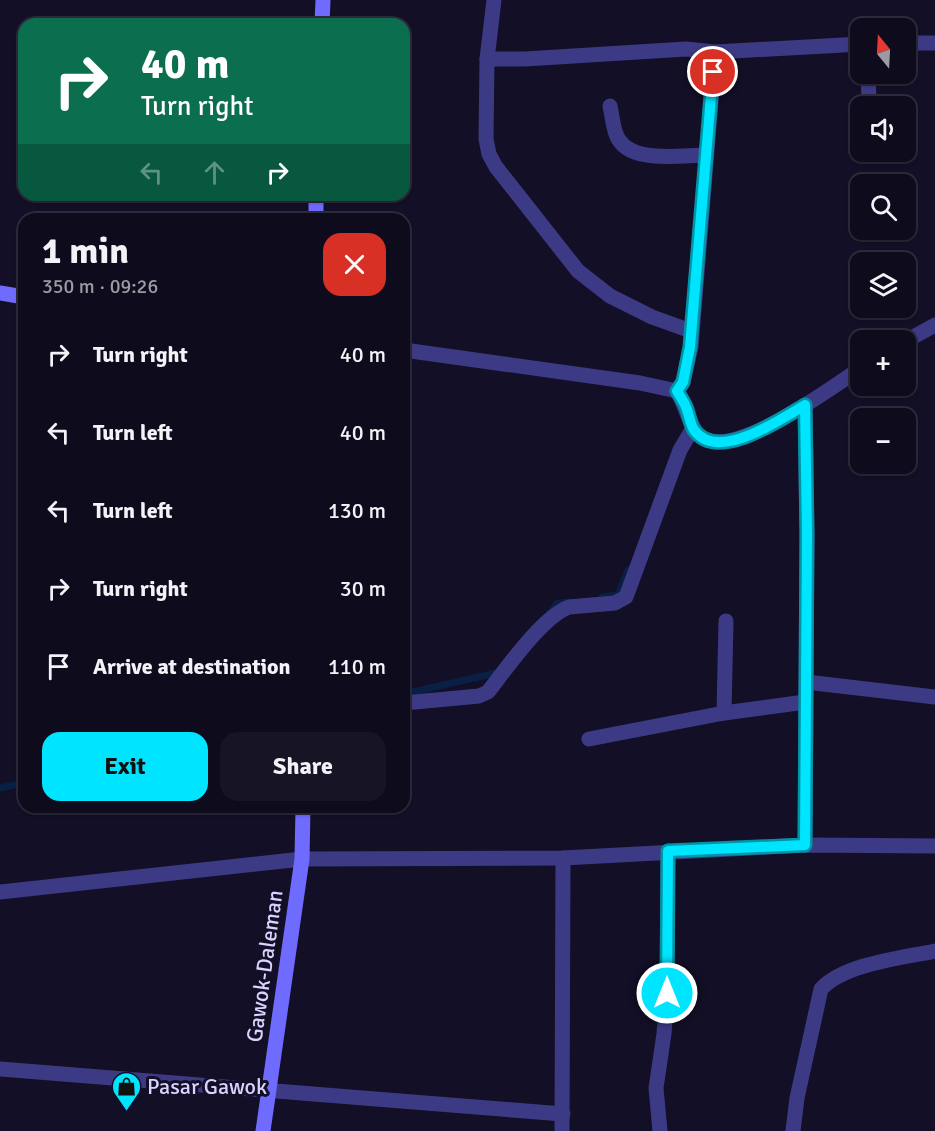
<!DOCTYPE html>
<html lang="en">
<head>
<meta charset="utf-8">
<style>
	:root { --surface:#0e0b1c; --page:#171425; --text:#f1f3f6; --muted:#9b9ba3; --line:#2e2b3b; --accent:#00e5ff }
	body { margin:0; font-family:Signika,sans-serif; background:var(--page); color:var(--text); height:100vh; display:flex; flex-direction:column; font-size:22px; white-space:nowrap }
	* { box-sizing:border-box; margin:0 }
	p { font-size:20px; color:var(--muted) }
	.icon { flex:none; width:33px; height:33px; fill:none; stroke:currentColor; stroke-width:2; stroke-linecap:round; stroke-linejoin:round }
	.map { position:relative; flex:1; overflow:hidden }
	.side { position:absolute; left:18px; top:213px; width:392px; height:600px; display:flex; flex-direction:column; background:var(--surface); border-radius:18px; box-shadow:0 2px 4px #0004,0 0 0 2px var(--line) }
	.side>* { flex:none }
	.hud { position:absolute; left:18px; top:18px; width:392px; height:183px; border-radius:18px; box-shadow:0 2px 4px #0004,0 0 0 2px var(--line); background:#0b6e4f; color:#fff; overflow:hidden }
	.needle { width:39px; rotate:342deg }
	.fabs { position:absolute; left:850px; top:18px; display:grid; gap:12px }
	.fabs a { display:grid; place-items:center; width:66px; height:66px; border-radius:12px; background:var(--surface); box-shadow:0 2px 4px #0004,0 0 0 2px var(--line); font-size:30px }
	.pin { position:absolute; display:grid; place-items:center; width:51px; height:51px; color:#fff; margin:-26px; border:3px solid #fff; border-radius:50%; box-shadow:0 2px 6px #0007 }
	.me { position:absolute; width:66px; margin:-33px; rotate:0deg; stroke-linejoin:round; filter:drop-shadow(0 0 4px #0008) }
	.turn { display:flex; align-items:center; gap:21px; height:126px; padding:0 24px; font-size:27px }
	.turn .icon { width:78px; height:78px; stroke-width:2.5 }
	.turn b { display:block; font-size:42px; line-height:51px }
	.lanes { display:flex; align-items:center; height:57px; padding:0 24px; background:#0003; justify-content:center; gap:30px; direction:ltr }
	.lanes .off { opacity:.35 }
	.round { display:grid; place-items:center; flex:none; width:63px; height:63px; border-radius:18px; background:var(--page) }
	.headline { display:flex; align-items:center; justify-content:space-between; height:102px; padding:0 24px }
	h1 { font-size:36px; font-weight:800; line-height:45px }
	.primary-button { display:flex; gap:12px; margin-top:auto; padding:12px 24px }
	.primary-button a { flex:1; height:69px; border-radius:18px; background:var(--accent); color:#111; font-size:24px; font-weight:800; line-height:69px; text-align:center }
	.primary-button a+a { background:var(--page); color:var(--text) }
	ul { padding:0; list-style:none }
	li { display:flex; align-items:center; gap:18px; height:78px; padding:0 24px }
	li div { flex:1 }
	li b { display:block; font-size:22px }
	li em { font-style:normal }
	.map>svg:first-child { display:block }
</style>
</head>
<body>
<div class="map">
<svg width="935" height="1131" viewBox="0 0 935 1131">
	<rect width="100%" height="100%" fill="#130f26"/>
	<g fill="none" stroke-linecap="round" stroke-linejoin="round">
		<g stroke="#0a1f44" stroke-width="7">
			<polyline points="602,597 618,595 628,570"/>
			<polyline points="550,613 557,603 570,602"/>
			<polyline points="404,694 500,672"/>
			<polyline points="0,788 24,783"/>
		</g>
		<g stroke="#3d3a85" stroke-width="15">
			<polyline points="494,0 487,59 486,139 489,154 496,167 578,271 610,296 652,317 691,331"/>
			<polyline points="906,43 935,43"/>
			<path d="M715,52L691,347L683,382L677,391C685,404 689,426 700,436C731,463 832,387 861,368"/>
			<polyline points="487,59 525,59 686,49 715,52 861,44"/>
			<polyline points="868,74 869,99"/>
			<path d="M610,106C612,115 613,126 616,134C627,165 680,155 706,155"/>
			<polyline points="906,341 935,325"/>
			<polyline points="404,350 640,383 677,391"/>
			<polyline points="805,406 807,534 805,845"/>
			<polyline points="806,682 935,697"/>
			<path d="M404,703L479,696L488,692C506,669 542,617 569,607L615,603L626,597L680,450L693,428"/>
			<polyline points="724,713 726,621"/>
			<polyline points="589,739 724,713 805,702"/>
			<polyline points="0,892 302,859 563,858 805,845 935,846"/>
			<polyline points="0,1069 563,1114"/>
			<polyline points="562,1131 563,858"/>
			<polyline points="660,1131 656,1088 664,1034 667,993 668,851"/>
			<path d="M793,1131L797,1098L821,989C844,964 901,958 935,951"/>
		</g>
		<g stroke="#6f6bff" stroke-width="15">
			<polyline points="322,24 323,0"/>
			<polyline points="316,219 316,195"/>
			<polyline points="0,293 24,297"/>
			<polyline points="263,1131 302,859 303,807"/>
		</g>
	</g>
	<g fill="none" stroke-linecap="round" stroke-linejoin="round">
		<defs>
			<path id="route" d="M667,993L668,851L805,845L807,534L805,405C779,420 718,463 694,430C690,424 689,414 686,407C684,402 680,396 677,391L683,382L690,347L713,72"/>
		</defs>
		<use href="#route" stroke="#0095a6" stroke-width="15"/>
		<use href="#route" stroke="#00e5ff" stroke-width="10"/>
	</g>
	<defs>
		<symbol id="shop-pin" viewBox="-11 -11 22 30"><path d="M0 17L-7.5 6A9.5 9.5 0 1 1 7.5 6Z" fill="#00e5ff" stroke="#130f26"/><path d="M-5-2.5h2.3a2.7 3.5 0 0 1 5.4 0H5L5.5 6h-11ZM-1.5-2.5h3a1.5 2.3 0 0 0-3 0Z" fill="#111"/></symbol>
	</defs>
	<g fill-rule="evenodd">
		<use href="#shop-pin" x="110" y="1070" width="33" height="45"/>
	</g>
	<g text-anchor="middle" stroke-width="6" stroke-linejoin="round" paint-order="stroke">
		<g font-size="22" fill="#d9d4ff" stroke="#130f26">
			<text transform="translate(264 966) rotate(-82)" y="8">Gawok-Daleman</text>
		</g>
		<g font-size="22" fill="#d9d4ff" stroke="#130f26" text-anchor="start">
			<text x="147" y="1094">Pasar Gawok</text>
		</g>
	</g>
</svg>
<div class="fabs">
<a><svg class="needle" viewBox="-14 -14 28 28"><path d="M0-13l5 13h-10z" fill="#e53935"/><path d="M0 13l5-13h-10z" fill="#9b9ba3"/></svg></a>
<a><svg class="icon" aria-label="sound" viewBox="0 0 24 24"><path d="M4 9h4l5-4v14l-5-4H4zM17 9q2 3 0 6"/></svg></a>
<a><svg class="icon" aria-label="search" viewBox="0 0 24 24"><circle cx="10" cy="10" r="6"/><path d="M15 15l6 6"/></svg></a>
<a><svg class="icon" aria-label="layers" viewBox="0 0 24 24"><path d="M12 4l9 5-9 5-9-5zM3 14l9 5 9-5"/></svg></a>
<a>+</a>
<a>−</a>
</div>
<div class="pin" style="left:713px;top:72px;background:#d93025"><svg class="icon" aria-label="arrive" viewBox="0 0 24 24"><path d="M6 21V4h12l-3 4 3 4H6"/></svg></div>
<svg class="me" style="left:667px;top:993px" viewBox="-20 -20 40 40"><circle r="17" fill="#00e5ff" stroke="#fff" stroke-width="3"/><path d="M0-11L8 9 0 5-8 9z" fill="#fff"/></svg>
<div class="hud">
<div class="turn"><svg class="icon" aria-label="right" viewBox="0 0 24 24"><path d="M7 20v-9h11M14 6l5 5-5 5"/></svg><div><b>40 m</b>Turn right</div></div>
<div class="lanes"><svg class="icon off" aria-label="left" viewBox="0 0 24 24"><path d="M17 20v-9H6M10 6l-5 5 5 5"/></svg><svg class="icon off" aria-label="ahead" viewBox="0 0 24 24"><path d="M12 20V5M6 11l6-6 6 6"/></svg><svg class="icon" aria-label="right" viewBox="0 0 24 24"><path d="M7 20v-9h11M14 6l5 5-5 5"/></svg></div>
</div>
<section class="side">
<div class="headline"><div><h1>1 min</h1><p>350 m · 09:26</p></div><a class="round" style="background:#d93025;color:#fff"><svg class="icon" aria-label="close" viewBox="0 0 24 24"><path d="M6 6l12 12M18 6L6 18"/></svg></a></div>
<ul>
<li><svg class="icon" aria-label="right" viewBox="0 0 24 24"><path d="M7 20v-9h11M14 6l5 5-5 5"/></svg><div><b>Turn right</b></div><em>40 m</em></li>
<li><svg class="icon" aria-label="left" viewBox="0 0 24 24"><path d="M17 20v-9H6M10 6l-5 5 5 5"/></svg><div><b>Turn left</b></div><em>40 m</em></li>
<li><svg class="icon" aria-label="left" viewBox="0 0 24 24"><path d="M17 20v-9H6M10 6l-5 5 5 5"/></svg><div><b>Turn left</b></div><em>130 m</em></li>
<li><svg class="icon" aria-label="right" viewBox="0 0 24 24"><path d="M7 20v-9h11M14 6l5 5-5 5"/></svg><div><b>Turn right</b></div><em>30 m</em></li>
<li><svg class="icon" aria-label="arrive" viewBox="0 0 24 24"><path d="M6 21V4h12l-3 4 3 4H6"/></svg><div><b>Arrive at destination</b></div><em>110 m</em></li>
</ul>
<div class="primary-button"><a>Exit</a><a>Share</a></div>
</section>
</div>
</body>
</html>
